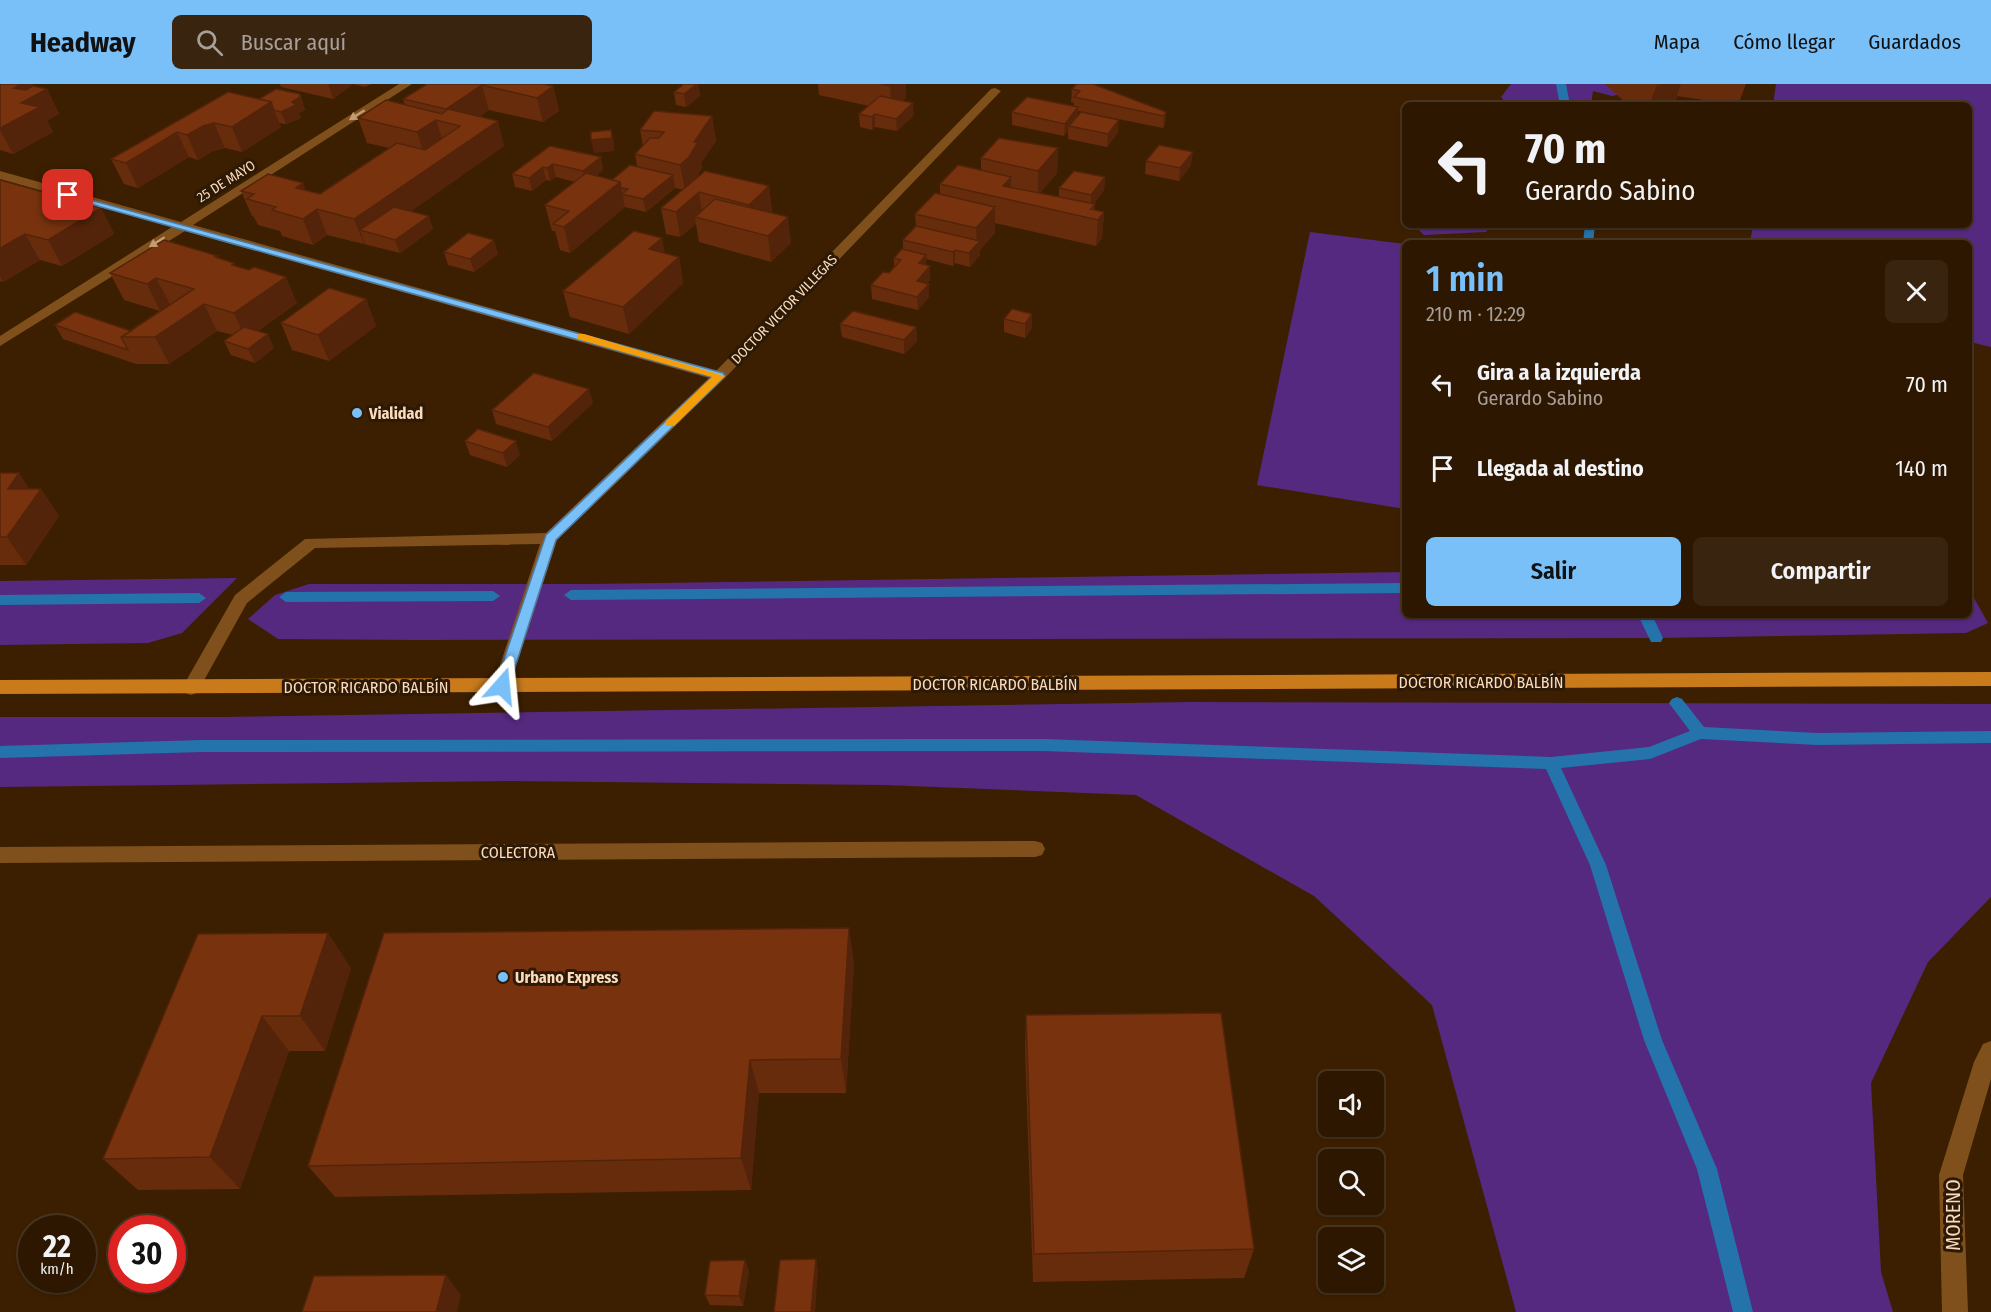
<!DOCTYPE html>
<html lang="es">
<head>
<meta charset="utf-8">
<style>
	:root { --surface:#2d1700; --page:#39240f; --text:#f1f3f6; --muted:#a79f99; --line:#483622; --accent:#79bff8 }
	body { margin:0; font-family:"Fira Sans Condensed",sans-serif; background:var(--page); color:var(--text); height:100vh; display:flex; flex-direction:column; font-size:22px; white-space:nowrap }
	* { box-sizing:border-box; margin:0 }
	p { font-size:20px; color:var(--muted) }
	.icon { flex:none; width:33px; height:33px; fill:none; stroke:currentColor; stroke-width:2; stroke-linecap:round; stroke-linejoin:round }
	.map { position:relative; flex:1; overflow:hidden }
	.details { position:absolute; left:1402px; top:156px; width:570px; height:378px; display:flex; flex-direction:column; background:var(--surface); border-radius:9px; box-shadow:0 2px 4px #0004,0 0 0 2px var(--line) }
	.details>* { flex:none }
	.guide { position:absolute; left:1402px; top:18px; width:570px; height:126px; border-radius:9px; box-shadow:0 2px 4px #0004,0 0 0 2px var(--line); background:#2d1700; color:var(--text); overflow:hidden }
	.buttons { position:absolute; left:1318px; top:987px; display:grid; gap:12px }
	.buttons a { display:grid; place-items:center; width:66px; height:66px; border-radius:9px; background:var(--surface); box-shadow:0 2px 4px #0004,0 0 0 2px var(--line); font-size:30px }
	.speed { position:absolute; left:18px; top:1131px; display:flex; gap:12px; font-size:30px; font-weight:700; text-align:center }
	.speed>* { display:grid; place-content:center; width:78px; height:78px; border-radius:50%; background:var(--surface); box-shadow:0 2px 4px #0004,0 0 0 2px var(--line); line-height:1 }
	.speed small { font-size:15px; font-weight:400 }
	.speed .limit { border:9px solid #d22; background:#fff; color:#111 }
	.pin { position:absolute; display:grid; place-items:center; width:51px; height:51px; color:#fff; margin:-26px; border-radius:12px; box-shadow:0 3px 9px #0006 }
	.me { position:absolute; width:66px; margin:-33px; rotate:18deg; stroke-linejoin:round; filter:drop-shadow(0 0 4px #0008) }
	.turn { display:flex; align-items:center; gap:21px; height:126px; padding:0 24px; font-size:27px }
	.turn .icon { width:78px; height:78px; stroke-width:2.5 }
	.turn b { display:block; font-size:42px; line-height:51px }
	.round { display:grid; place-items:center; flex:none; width:63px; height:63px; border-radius:9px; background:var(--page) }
	.head { display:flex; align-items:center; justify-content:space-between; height:102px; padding:0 24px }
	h1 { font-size:36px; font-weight:600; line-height:45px; color:var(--accent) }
	.action { display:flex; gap:12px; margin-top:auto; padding:12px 24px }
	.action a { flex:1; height:69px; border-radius:9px; background:var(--accent); color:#111; font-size:24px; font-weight:600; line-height:69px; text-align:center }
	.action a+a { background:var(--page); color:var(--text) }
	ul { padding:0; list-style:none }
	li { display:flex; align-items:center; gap:18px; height:84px; padding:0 24px }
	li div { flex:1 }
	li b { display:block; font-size:22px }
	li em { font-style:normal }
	header { display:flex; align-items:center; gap:36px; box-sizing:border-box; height:84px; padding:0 30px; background:var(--accent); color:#111 }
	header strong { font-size:28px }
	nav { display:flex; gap:33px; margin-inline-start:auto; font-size:21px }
	.search { width:420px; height:54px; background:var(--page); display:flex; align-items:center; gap:15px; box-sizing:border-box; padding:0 21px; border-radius:9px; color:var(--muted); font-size:22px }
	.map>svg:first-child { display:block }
</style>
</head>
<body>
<header>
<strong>Headway</strong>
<div class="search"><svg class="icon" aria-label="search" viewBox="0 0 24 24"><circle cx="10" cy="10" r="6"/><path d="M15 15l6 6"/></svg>Buscar aquí</div>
<nav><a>Mapa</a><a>Cómo llegar</a><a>Guardados</a></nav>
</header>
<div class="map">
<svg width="1991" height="1228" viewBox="0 0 1991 1228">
	<rect width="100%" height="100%" fill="#3c1f00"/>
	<g fill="#562980">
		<polygon points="1511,0 1631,0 1630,8 1612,12 1593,7 1591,21 1508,21 1501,13"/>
		<polygon points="1776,0 1991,0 1991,263 1970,258 1970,159 1750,159 1753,141 1970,141 1970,21 1773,21"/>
		<polygon points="1413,141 1492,141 1486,148 1424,151"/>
		<polygon points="1310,148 1405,160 1405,425 1257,401"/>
		<polygon points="1405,488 1406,531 1970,531 1970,507 1988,539 1966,549 1656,554 419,556 278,555 248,535 275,511 309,500 589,500"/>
		<polygon points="237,494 182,549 148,559 0,561 0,497"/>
		<polygon points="1190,618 1991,620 1991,813 1928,878 1871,999 1881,1188 1893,1228 1516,1228 1432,921 1314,812 1136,711 886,701 511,697 0,703 0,633 225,633"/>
	</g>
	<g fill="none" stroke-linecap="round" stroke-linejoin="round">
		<g fill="#2573ab" fill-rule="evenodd">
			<polygon points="1556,0 1566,0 1570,21 1560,21"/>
			<polygon points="1585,141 1595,141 1593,159 1583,159"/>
			<polygon points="1406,499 1406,509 571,516 564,511 571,506"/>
			<polygon points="493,507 500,512 493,517 286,518 279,513 286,508"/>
			<polygon points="199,509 206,514 199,519 0,521 0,511"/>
			<polygon points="1638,531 1652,531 1663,554 1661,558 1651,558"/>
			<polygon points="1677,613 1682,615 1704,643 1817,649 1991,647 1991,659 1817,661 1701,655 1650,675 1561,684 1606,781 1662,956 1717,1085 1753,1228 1733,1228 1697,1085 1644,956 1590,781 1546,685 1043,667 201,668 0,674 0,662 201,656 1043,655 1551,673 1649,663 1690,647 1669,619 1672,615"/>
		</g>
		<g fill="#7f501b" fill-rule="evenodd">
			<polygon points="399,0 412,0 193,141 716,287 991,5 995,4 1001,7 724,295 557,456 508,607 502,609 496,607 493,602 540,460 315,464 247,519 197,609 191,611 185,609 182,604 235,511 305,455 546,449 709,294 185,147 0,262 0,252 172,143 0,95 0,87 181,138"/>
			<polygon points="1035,757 1042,759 1045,765 1042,771 1035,773 0,779 0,763"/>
			<polygon points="1991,957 1991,995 1963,1091 1968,1228 1942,1228 1939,1091 1974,978 1983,960"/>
		</g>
		<polygon fill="#c97b1c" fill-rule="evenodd" points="1991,588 1991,602 0,610 0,596"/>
	</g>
	<g fill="#672c0c">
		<polygon points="0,0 32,0 33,2 47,5 59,30 47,37 53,48 13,70 0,66"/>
		<polygon points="280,0 371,0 365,3 353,0 333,15 281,3"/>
		<polygon points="427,0 549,1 553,2 559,27 543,38 489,26 479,33 504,62 411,127 433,145 400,169 327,151 313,161 282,152 280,147 258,141 254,133 252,132 241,107 306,106 320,110 389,64 367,59 358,34 405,21 403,15"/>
		<polygon points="698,0 700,12 686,23 676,21 674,8"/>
		<polygon points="818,0 906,0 906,13 903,17 914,31 897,47 875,43 872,46 860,43 859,30 869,22 819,11"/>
		<polygon points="1605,0 1746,0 1738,21 1677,12 1674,21 1628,21"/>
		<polygon points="1072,5 1166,28 1165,41 1163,44 1078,27 1078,31 1118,49 1107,63 1068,55 1068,47 1064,52 1012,41 1012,28 1074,22 1074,19 1071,18"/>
		<polygon points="300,10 305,26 299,29 301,34 286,40 279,39 281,43 242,68 225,64 213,67 198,76 189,73 138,104 124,100 111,75 259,15"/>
		<polygon points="712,32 716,57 701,79 702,83 696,95 769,102 772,128 771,129 791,159 771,178 699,158 696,140 680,153 666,150 661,124 683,106 675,104 646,128 625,123 570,169 560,166 555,147 552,147 545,121 575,98 556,93 550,97 546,96 532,107 515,103 512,90 550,62 601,73 603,86 596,92 612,96 637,82 635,70 643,62 640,46"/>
		<polygon points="1058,64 1057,89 1040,109 1059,113 1059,104 1105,93 1104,106 1094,120 1095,120 1094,126 1104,128 1102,154 1096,162 995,139 995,149 980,166 980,171 970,183 955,179 953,182 926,175 926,181 930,182 930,196 927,199 929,200 929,213 918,226 872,215 871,201 889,189 894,183 894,174 903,165 903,156 916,142 915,130 940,111 940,100 981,86 981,74"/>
		<polygon points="1146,77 1191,81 1179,97 1145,90"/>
		<polygon points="0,96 101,124 114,150 62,182 40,176 3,198 0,197"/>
		<polygon points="444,168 498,170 474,188 448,181"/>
		<polygon points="664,169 679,173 683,199 629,250 570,233 563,207"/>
		<polygon points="219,175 234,179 235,182 297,219 258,247 274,264 255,279 231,271 224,257 233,251 217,247 169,280 136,280 63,255 55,241 131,247 171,221 170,220 160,227 124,216 110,189"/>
		<polygon points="366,215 376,242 329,277 292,266 281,239"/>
		<polygon points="1032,230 1032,244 1025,254 1004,248 1004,235"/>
		<polygon points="840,240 916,243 917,257 904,270 842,253"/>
		<polygon points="593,319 552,357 496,340 492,326"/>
		<polygon points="465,357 520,371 507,383 470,371"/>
		<polygon points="0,389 19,389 29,405 41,405 59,432 26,481 0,481"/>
		<polygon points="198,850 351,884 325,967 289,967 240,1105 138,1106 103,1075"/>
		<polygon points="854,879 846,1009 759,1009 751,1106 335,1113 308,1082"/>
		<polygon points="1026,931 1254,1165 1244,1194 1033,1198 1025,966"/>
		<polygon points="745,1176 749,1187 743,1222 710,1221 705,1211"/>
	</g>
	<g fill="#54240a">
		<polygon points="21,0 32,0 37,11 47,5 59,30 47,37 53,48 13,70 0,46 0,44 14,4"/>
		<polygon points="328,0 353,0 333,15"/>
		<polygon points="698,0 700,12 686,23 684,10"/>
		<polygon points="893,0 906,0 906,13 892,27 890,2"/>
		<polygon points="1662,0 1681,0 1674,21 1649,21 1657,1"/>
		<polygon points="482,1 489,26 461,45 460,42 450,39 446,25"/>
		<polygon points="553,2 559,27 543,38 537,14"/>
		<polygon points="300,13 305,26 299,29 301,34 286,40 281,28 292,18"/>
		<polygon points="271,18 281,43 242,68 232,43"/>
		<polygon points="913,19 914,31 897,47 896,35"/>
		<polygon points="1078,23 1078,36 1069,42 1068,47 1064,52 1065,40"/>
		<polygon points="1166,28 1165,41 1163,44 1164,32"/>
		<polygon points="875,30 875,43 872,46 872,33"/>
		<polygon points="712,32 716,57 701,79 702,83 694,99 685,106 680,81 694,58"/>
		<polygon points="436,36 444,61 425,73 417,48"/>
		<polygon points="1119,36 1118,49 1107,63 1108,50"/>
		<polygon points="498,37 504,62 377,151 360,146 365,160 364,160 354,135"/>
		<polygon points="214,39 225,64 213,67 198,76 187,51 203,42"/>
		<polygon points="611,46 614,59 614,67 594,69 591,56"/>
		<polygon points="177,48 189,73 138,104 126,79"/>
		<polygon points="1058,64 1057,89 1038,112 1038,87"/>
		<polygon points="1193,68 1191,81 1179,97 1180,84"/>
		<polygon points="601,73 603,86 586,100 583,87"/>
		<polygon points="553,80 556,93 550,97 547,84"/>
		<polygon points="543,83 546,96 532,107 529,94"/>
		<polygon points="673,91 675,104 646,128 643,115"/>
		<polygon points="1011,93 1011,116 1003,102"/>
		<polygon points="1105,93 1104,106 1091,124 1091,111"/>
		<polygon points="620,98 625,123 570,169 564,143"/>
		<polygon points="303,99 313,124 296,104"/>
		<polygon points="769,102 772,128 752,147 749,121"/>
		<polygon points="699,108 703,134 695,133 696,140 680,153 676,128"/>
		<polygon points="995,123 995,149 980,166 980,171 970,183 969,169 977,161 976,144"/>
		<polygon points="101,124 114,150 62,182 48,156"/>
		<polygon points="317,125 327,151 313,161 303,135"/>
		<polygon points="1104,128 1102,154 1096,162 1098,136"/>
		<polygon points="429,132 433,145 400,169 395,156"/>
		<polygon points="788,133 791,159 771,178 768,152"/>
		<polygon points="25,150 40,176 3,198 0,193 0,164"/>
		<polygon points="662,154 667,180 649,165"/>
		<polygon points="494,156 498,170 474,188 470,175"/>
		<polygon points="955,166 955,179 953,182 953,168"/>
		<polygon points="926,171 926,185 919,179"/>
		<polygon points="679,173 683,199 629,250 623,223"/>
		<polygon points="930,182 930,196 917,211 917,197"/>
		<polygon points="286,193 297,219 246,255 234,229"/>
		<polygon points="156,194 170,220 160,227 147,200"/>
		<polygon points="929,200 929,213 918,226 917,213"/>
		<polygon points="366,215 376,242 329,277 318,251"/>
		<polygon points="204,220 217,247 169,280 155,253"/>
		<polygon points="1032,230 1032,244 1025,254 1025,240"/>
		<polygon points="916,243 917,257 904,270 904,256"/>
		<polygon points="268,250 274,264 255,279 248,265"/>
		<polygon points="589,305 593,319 552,357 548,343"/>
		<polygon points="516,357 520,371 507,383 503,369"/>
		<polygon points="19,389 35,414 41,405 59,432 26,481 7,453 8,405"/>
		<polygon points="849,844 854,879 846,1009 841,975"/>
		<polygon points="328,849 351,884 325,967 300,932"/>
		<polygon points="262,932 289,967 240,1105 210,1073"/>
		<polygon points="750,976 759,1009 751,1106 741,1074"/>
		<polygon points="816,1175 818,1186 815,1228 811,1228"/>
		<polygon points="745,1176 749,1187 743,1222 739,1212"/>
		<polygon points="446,1191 461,1211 457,1228 436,1228"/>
	</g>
	<g fill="#78330e" stroke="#54240a" stroke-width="1.5">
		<polygon points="0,0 21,0 14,4 26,6 33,2 47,5 21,19 40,23 0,44"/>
		<polygon points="427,0 543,0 553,2 537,14 482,1 446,25 403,15"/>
		<polygon points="684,0 697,0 684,10 674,8"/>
		<polygon points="881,0 893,0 890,2"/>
		<polygon points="1077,0 1093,0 1166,28 1164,32 1074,13 1080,7 1072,5"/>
		<polygon points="276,5 300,10 300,13 292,18 296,21 281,28 274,26 271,18 259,15"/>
		<polygon points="228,8 271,18 232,43 214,39 203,42 187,51 177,48 126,79 111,75"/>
		<polygon points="880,12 913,19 896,35 875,30 872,33 859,30"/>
		<polygon points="1027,13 1078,23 1065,40 1012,28"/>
		<polygon points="386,16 442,30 448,25 498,37 354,135 317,125 303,135 272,126 276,123 247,115 254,110 241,107 268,90 303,99 296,104 320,110 397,59 425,66 460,42 436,36 417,48 358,34"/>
		<polygon points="654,27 712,32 694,58 698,58 689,73 680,81 635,70 650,54 659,54 664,48 640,46"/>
		<polygon points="1081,28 1119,36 1108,50 1069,42"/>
		<polygon points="611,46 612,54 591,56 591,48"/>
		<polygon points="999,54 1058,64 1038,87 981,74"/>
		<polygon points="1159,61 1193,68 1180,84 1146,77"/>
		<polygon points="550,62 601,73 583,87 553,80 547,84 543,83 529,94 512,90"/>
		<polygon points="630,81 673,91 643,115 622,110 628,105 621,104 620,98 612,96"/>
		<polygon points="958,81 1011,93 1003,102 1095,120 1091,125 1104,128 1098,136 940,100"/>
		<polygon points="705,87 769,102 749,121 699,108 676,128 661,124"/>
		<polygon points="1074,87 1105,93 1091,111 1059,104"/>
		<polygon points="586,89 620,98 564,143 553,140 569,127 545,121"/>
		<polygon points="0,96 101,124 48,156 25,150 0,164"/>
		<polygon points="935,109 995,123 976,144 915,130"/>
		<polygon points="715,115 788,133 768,152 695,133"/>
		<polygon points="394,123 429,132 395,156 360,146"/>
		<polygon points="916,142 980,157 969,169 955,166 953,168 903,156"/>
		<polygon points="634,147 662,154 649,165 679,173 623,223 563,207"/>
		<polygon points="468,149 494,156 470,175 444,168"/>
		<polygon points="164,156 218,172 215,173 234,179 232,181 249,186 254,183 286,193 234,229 204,220 155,253 121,253 194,205 156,194 147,200 110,189"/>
		<polygon points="902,165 926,171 919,179 930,182 917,197 929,200 917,213 871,201 883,188 889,189 901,176 894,174"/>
		<polygon points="329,204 366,215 318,251 281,239"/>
		<polygon points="1012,225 1032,230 1025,240 1004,235"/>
		<polygon points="853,227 916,243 904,256 840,240"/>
		<polygon points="75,228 131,247 121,253 128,266 55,241"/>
		<polygon points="244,243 268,250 248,265 224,257"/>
		<polygon points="534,289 589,305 548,343 492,326"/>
		<polygon points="478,345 516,357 503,369 465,357"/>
		<polygon points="0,389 19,389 8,405 41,405 7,453 0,453"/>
		<polygon points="849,844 841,975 750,976 741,1074 308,1082 384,849"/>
		<polygon points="328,849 300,932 262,932 210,1073 103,1075 198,850"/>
		<polygon points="1221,929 1254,1165 1034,1170 1026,931"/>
		<polygon points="816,1175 811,1228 774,1228 780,1176"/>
		<polygon points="745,1176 739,1212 705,1211 710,1177"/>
		<polygon points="446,1191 436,1228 302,1228 314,1192"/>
	</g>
	<defs><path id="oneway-solid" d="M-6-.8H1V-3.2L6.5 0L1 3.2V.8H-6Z" transform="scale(1.5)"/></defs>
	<g fill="#c49c74">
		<use href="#oneway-solid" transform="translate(357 31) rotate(148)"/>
		<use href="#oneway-solid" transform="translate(157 158) rotate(148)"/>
	</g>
	<polygon fill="#79bff8" stroke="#4f7ca1" stroke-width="1.5" points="65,109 723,289 725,292 556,456 509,602 502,607 495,602 546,451 712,293 65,113"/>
	<polygon fill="#f59e0b" points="577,250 584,250 725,292 674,342 666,342 666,337 712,293 577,255"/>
	<g fill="#79bff8" stroke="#2c1906" stroke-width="2">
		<circle cx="357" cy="329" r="6"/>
		<circle cx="503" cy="893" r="6"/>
	</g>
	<g text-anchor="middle" stroke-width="6" stroke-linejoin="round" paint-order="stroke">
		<g font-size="14" fill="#fcdbbd" stroke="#2c1906">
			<text transform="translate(226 97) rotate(-32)" y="5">25 DE MAYO</text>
			<text transform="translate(784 225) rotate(-46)" y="5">DOCTOR VICTOR VILLEGAS</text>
		</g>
		<g font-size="16" font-weight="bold" fill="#fcdbbd" stroke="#2c1906" text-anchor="start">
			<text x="369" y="335">Vialidad</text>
			<text x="515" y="899">Urbano Express</text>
		</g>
		<g font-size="16" fill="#fcdbbd" stroke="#2c1906">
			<text x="1481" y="604">DOCTOR RICARDO BALBÍN</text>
			<text x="995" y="606">DOCTOR RICARDO BALBÍN</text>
			<text x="366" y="609">DOCTOR RICARDO BALBÍN</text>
			<text x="518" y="774">COLECTORA</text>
		</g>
		<g font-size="20" fill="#fcdbbd" stroke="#2c1906">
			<text transform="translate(1953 1131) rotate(-90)" y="7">MORENO</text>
		</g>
	</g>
</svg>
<div class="buttons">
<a><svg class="icon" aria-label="sound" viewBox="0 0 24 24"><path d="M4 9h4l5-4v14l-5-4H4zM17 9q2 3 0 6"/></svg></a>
<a><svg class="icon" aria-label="search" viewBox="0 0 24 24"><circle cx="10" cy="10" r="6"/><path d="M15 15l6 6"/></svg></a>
<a><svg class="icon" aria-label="layers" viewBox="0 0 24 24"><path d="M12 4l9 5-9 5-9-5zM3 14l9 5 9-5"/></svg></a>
</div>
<div class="speed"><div>22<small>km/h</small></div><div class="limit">30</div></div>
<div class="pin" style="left:68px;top:111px;background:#d93025"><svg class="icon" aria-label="arrive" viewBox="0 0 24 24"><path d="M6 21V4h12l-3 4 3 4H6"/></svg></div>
<svg class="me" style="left:502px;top:602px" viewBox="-20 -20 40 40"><path d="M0-17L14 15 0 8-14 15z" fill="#79bff8" stroke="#fff" stroke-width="4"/></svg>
<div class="guide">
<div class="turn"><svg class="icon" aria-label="left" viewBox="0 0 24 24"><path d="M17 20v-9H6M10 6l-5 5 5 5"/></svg><div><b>70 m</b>Gerardo Sabino</div></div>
</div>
<section class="details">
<div class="head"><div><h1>1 min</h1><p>210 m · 12:29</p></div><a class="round"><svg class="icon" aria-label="close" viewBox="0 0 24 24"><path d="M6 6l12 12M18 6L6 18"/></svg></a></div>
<ul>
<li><svg class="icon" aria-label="left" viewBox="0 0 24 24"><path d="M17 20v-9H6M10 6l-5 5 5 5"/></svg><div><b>Gira a la izquierda</b><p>Gerardo Sabino</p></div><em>70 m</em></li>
<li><svg class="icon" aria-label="arrive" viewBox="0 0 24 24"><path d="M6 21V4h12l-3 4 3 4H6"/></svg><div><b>Llegada al destino</b></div><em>140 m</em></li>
</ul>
<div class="action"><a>Salir</a><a>Compartir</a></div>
</section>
</div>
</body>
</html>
